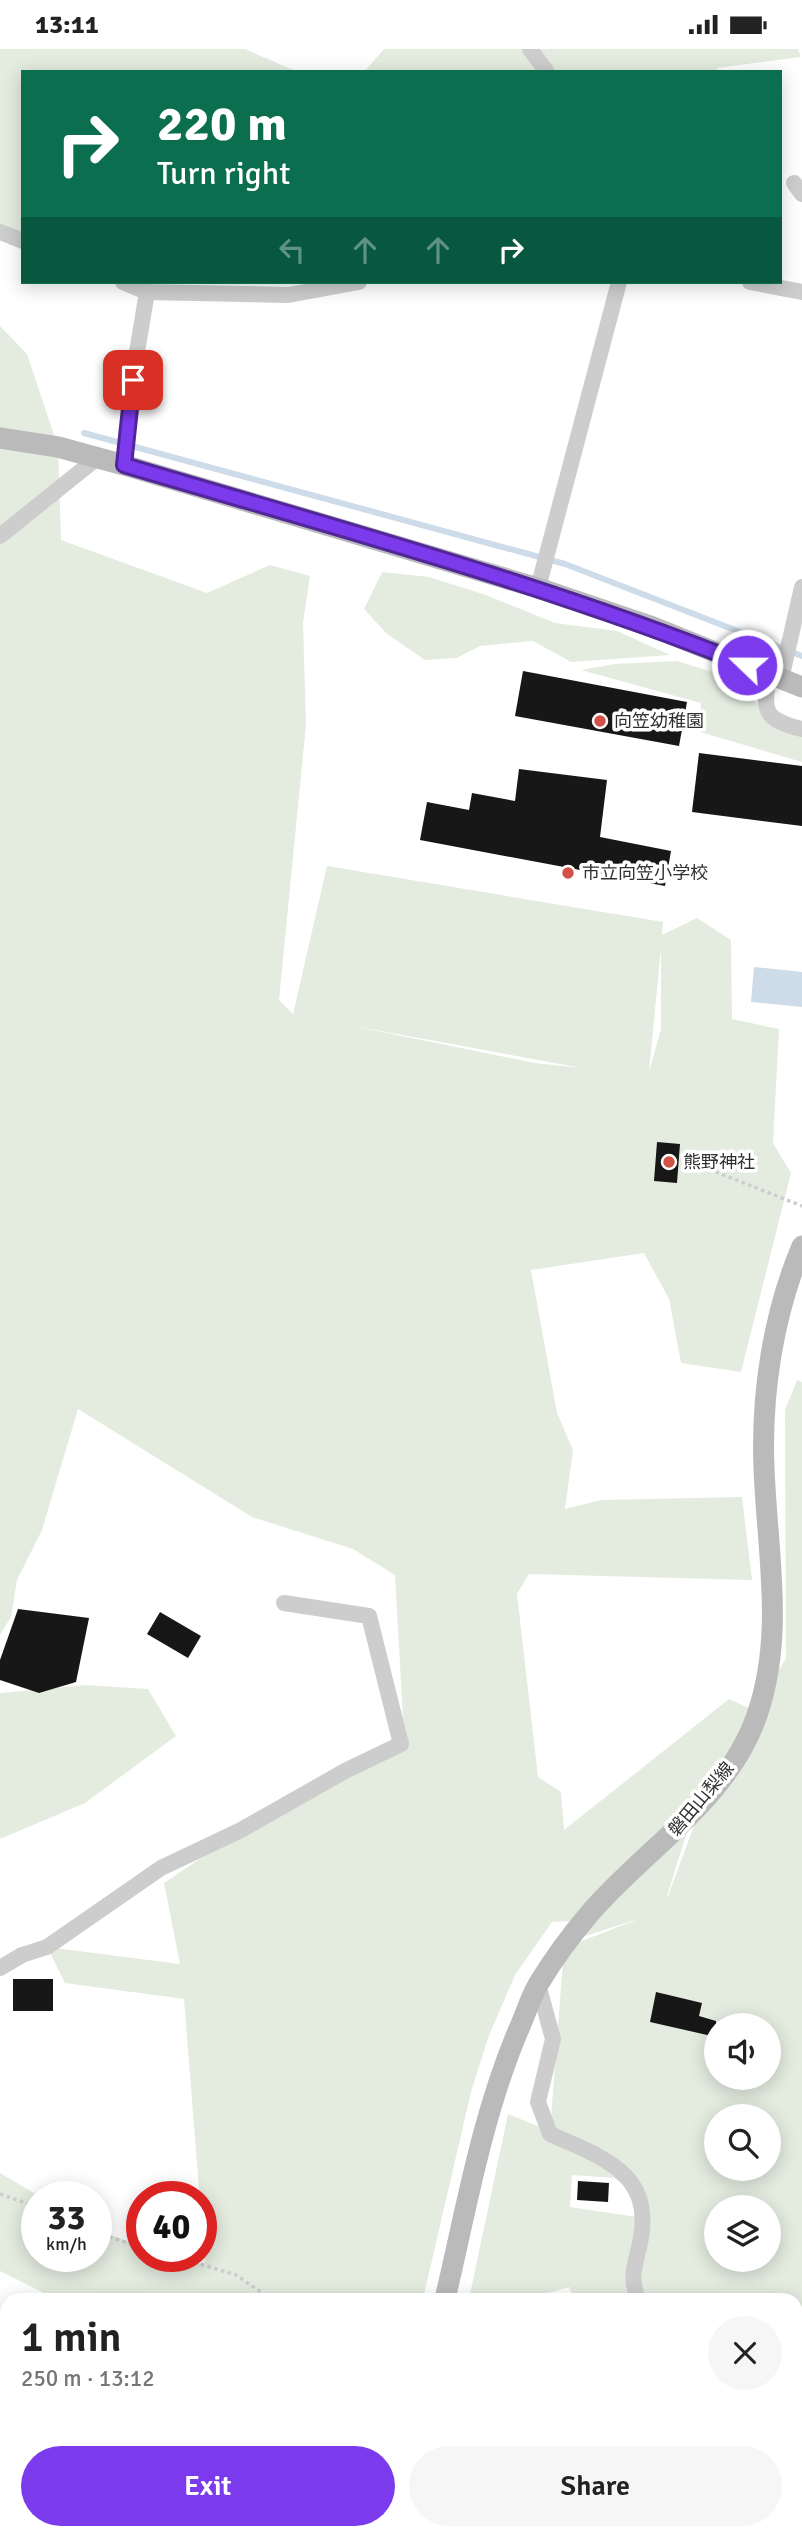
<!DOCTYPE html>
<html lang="en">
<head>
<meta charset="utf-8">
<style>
	:root { --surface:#fff; --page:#f6f6f6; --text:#222; --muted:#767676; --accent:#7c3aed }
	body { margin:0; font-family:Signika,"Noto Sans JP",sans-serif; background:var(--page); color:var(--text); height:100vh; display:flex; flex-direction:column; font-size:26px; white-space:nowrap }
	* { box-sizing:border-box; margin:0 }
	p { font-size:23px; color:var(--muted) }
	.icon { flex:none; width:38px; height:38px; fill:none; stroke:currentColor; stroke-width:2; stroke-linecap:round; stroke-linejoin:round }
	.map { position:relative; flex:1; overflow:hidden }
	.side { position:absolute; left:0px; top:2244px; width:803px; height:247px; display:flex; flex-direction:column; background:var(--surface); border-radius:21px 21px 0 0; box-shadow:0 4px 18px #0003 }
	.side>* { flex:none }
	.top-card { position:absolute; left:21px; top:21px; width:761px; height:214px; border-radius:0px; box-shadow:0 4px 18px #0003; background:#0b6e4f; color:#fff; overflow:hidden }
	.tools { position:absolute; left:704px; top:1964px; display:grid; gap:14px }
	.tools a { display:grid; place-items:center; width:77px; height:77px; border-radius:50%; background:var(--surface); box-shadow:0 4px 18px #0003; font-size:35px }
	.speed { position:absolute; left:21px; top:2132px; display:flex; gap:14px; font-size:35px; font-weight:700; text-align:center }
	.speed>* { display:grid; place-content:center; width:91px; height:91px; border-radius:50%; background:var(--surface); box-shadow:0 4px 18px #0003; line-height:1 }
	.speed small { font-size:18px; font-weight:400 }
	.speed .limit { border:10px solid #d22; background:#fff; color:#111 }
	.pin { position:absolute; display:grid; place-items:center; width:60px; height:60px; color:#fff; margin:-30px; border-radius:14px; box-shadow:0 4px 10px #0006 }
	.me { position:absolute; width:77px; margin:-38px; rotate:292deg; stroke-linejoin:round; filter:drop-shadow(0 0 5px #0008) }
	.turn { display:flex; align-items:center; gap:24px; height:147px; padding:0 21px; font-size:32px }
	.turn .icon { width:91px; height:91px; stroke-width:2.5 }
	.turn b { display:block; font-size:49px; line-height:60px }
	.lanes { display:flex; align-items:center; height:66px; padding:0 21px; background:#0003; justify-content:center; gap:35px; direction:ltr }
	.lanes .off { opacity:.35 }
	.round { display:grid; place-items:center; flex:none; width:74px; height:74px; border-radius:37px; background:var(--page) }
	.headline { display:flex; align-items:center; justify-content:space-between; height:119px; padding:0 21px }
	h1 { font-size:42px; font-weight:600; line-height:52px }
	.cta { display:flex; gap:14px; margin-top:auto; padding:14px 21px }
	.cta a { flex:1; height:80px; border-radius:42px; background:var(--accent); color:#fff; font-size:28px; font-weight:600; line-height:80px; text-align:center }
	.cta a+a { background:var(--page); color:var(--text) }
	.status { display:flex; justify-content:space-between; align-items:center; height:49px; padding:0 35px; background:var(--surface); direction:ltr }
	.status svg { height:19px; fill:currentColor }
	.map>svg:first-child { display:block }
</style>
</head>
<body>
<div class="status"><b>13:11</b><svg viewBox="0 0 49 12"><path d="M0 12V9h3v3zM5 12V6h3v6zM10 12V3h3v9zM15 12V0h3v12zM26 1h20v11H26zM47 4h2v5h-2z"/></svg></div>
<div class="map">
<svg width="802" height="2489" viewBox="0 0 802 2489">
	<rect width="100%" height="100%" fill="#fff"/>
	<g fill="#e4ece0" fill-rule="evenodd">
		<polygon points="0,0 245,0 298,23 23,23 23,186 0,184"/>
		<polygon points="384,0 523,0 547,23 364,23"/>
		<polygon points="538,0 798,0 801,8 717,19 718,23 548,23"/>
		<path d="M0,277L27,305L58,398L61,491L207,544L270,516L310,527L303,574L306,676L279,951L293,965L327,817L663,873L662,886L697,869L731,891L732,970L779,980L773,1094L791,1124L741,1323L681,1314L669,1250L644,1204L531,1221L557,1364L573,1401L565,1460L601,1451L742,1448L752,1531L529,1525L517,1545L538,1728L561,1743L564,1781L729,1650L755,1662L786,1609L785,1361L797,1331L802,1333V2489H616V2483H796V2250H574L569,2238L528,2250H469L508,2065L550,2082L564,1899L641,1869L570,1892L585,1871L552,1873L515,1926L488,1989L471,2043L423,2250H56L0,2222V2124L39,2147H37V2207H96V2181L142,2197V2207H173L205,2216L184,1950L65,1934L47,1898L180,1915L164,1834L256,1772L401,1695L403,1669L395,1526L353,1500L252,1468L78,1360L42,1481L17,1531L11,1568L0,1586ZM661,899V980L649,1023ZM358,978H359L582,1019L535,1014ZM704,1750L668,1847H667L693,1764ZM716,1976H768V2028H716ZM716,2067H768V2119H716ZM572,2126L614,2129L638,2145L637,2168L570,2158ZM716,2158H768V2210H716Z"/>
		<polygon points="382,523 429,528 486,546 555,574 617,582 670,606 571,613 533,592 480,597 457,609 425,611 387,585 364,560"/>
		<polygon points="677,612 716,624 802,688 802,713 700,683 701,654 581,621 615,615"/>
		<polygon points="85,1636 148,1640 176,1687 85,1754 0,1790 0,1644"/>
		<polygon points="0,2338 7,2347 7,2410 0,2401"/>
		<polygon points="62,2483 371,2483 369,2489 67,2489"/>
		<polygon points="411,2483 489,2483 460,2489 409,2489"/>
	</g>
	<polygon fill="#cedbe9" points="754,918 802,923 802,958 751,953"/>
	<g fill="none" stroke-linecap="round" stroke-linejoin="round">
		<polyline stroke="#cedbe9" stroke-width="6" points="84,384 565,515 802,607"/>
	</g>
	<g fill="#171717">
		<polygon points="523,622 687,653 679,697 515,667"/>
		<polygon points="699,704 802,717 802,777 692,763"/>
		<polygon points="519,720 607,731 600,788 671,802 665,837 420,791 427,753 469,761 472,744 515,752"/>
		<polygon points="657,1093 680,1095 677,1134 654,1132"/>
		<polygon points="18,1560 89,1569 76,1633 39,1644 0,1631 0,1611"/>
		<polygon points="160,1563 201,1587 188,1609 147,1585"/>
		<rect x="13" y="1930" width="40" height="32"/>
		<polygon points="656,1943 702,1954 699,1967 716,1972 716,1988 650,1973"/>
		<polygon points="578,2132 609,2134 608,2153 577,2151"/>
	</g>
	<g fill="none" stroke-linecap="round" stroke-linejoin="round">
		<g stroke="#cdcdcd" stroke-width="3.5" stroke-dasharray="3.5 3.5" stroke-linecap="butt">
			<polyline points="696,1115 802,1157"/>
			<polyline points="0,2145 37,2158"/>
			<polyline points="96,2183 142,2199"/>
			<polyline points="174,2207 236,2226 271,2250"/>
			<polyline points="356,2483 357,2489"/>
			<polyline points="661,2483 662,2489"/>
		</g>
		<g stroke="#cdcdcd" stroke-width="16">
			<polyline points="530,0 547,23"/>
			<polyline points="794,134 802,145"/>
			<polyline points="0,183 23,192"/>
			<polyline points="123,233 147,243 288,246 359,233"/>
			<polyline points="750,233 802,243"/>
			<polyline points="124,416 136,309 147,243"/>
			<polyline points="0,487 97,409"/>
			<polyline points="538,539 619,233"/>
			<path d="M770,626C761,662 765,671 802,680"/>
			<polyline points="781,630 802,538"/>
			<polyline points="0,1919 22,1906 47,1898 161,1819 241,1781 345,1722 401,1695 369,1567 284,1554"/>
			<path d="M538,1935L553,1990L538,2053L550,2085C604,2109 657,2125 639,2198C634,2219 630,2230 638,2250"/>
			<polyline points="537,2489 558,2483"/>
		</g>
		<g stroke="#bababa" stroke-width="21">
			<polyline points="0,389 58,398 124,416 538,539 653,578 802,638"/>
			<path d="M445,2250C466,2161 482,2067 518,1982C525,1967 530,1949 539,1934C553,1911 572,1885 590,1864C646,1799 728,1751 757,1666C785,1586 767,1502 764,1419C761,1345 773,1266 802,1197"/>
			<polyline points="386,2489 388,2483"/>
		</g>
	</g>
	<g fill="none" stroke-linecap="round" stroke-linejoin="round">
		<defs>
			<path id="route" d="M133,331L124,416C333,478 545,535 747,616"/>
		</defs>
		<use href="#route" stroke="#51269a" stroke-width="18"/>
		<use href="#route" stroke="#7c3aed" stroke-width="12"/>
	</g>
	<g fill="#d35147" stroke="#fff" stroke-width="2.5">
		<circle cx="600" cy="672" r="7"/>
		<circle cx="568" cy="824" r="7"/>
		<circle cx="669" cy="1113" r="7"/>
	</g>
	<g text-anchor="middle" stroke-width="7" stroke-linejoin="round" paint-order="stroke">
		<g font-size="18" fill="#303030" stroke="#fff" text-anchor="start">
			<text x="614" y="678">向笠幼稚園</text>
			<text x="582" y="830">市立向笠小学校</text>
			<text x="683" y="1119">熊野神社</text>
		</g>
		<g font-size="18" fill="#303030" stroke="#fff">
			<text transform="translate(701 1750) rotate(-50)" y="6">磐田山梨線</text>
		</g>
	</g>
</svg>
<div class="tools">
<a><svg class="icon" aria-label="sound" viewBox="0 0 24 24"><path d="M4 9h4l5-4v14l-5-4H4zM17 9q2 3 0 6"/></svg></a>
<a><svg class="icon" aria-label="search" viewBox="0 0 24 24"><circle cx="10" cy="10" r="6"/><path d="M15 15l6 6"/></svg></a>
<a><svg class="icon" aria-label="layers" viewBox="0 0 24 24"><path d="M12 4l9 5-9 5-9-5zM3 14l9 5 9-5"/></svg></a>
</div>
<div class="speed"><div>33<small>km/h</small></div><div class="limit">40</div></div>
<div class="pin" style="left:133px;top:331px;background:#d93025"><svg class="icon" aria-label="arrive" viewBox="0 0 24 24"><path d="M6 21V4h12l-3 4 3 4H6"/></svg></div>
<svg class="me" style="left:747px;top:616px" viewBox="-20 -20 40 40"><circle r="17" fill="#7c3aed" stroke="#fff" stroke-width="3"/><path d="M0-11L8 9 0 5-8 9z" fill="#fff"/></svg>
<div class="top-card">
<div class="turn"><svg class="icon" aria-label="right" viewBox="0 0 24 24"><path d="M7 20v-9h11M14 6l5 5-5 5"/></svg><div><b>220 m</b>Turn right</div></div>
<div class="lanes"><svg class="icon off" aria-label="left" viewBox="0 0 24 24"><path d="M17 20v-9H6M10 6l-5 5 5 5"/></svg><svg class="icon off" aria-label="ahead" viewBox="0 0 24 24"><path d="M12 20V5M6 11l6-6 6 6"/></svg><svg class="icon off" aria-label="ahead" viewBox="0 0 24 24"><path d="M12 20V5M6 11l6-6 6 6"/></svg><svg class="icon" aria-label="right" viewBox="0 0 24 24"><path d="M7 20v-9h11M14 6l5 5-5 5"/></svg></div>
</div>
<section class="side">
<div class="headline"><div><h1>1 min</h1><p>250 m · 13:12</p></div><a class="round"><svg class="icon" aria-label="close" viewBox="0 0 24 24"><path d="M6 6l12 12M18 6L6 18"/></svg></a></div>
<div class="cta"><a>Exit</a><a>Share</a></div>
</section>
</div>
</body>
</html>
